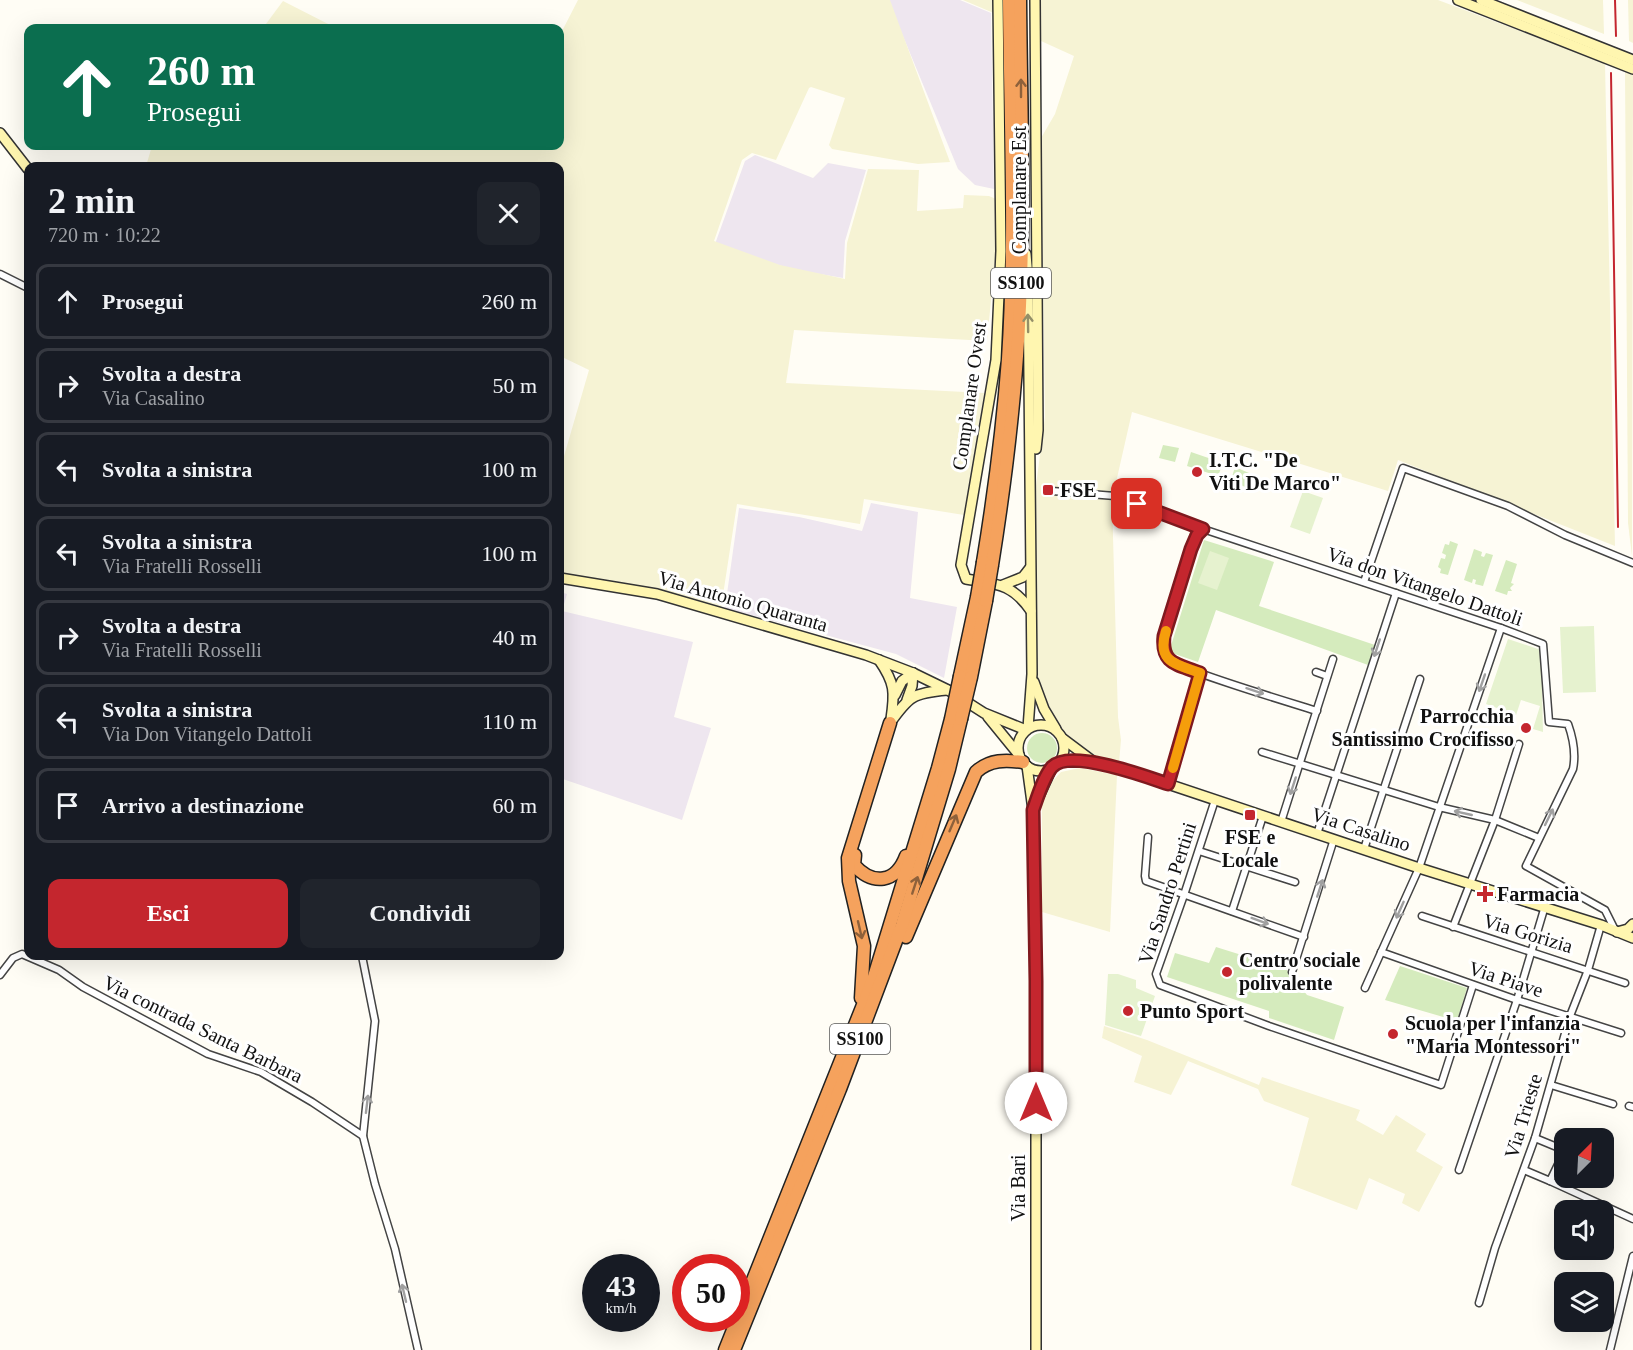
<!DOCTYPE html>
<html lang="it">
<head>
<meta charset="utf-8">
<style>
	:root { --surface:#171b24; --page:#20242c; --text:#f1f3f6; --muted:#9ea1a6; --line:#363941; --accent:#c4262e }
	body { margin:0; font-family:Georgia,serif; background:var(--page); color:var(--text); height:100vh; display:flex; flex-direction:column; font-size:22px; white-space:nowrap }
	* { box-sizing:border-box; margin:0 }
	p { font-size:20px; color:var(--muted) }
	.icon { flex:none; width:33px; height:33px; fill:none; stroke:currentColor; stroke-width:2; stroke-linecap:round; stroke-linejoin:round }
	.map { position:relative; flex:1; overflow:hidden }
	.drawer { position:absolute; left:24px; top:162px; width:540px; height:798px; display:flex; flex-direction:column; background:var(--surface); border-radius:12px; box-shadow:0 6px 24px #0002 }
	.drawer>* { flex:none }
	.top-card { position:absolute; left:24px; top:24px; width:540px; height:126px; border-radius:12px; box-shadow:0 6px 24px #0002; background:#0b6e4f; color:#fff; overflow:hidden }
	.needle { width:39px; rotate:24deg }
	.controls { position:absolute; left:1554px; top:1128px; display:grid; gap:12px }
	.controls a { display:grid; place-items:center; width:60px; height:60px; border-radius:12px; background:var(--surface); box-shadow:0 6px 24px #0002; font-size:30px }
	.speed { position:absolute; left:582px; top:1254px; display:flex; gap:12px; font-size:30px; font-weight:700; text-align:center }
	.speed>* { display:grid; place-content:center; width:78px; height:78px; border-radius:50%; background:var(--surface); box-shadow:0 6px 24px #0002; line-height:1 }
	.speed small { font-size:15px; font-weight:400 }
	.speed .limit { border:9px solid #d22; background:#fff; color:#111 }
	.pin { position:absolute; display:grid; place-items:center; width:51px; height:51px; color:#fff; margin:-26px; border-radius:12px; box-shadow:0 3px 9px #0006 }
	.me { position:absolute; width:66px; margin:-33px; rotate:0deg; stroke-linejoin:round; filter:drop-shadow(0 0 4px #0008) }
	.turn { display:flex; align-items:center; gap:21px; height:126px; padding:0 24px; font-size:27px }
	.turn .icon { width:78px; height:78px; stroke-width:2.5 }
	.turn b { display:block; font-size:42px; line-height:51px }
	.round { display:grid; place-items:center; flex:none; width:63px; height:63px; border-radius:12px; background:var(--page) }
	.overview { display:flex; align-items:center; justify-content:space-between; height:102px; padding:0 24px }
	h1 { font-size:36px; font-weight:700; line-height:45px }
	.button { display:flex; gap:12px; margin-top:auto; padding:12px 24px }
	.button a { flex:1; height:69px; border-radius:12px; background:var(--accent); color:#fff; font-size:24px; font-weight:700; line-height:69px; text-align:center }
	.button a+a { background:var(--page); color:var(--text) }
	ul { padding:0; list-style:none }
	li { display:flex; align-items:center; gap:18px; height:75px; margin:0 12px 9px; padding:0 12px; border:3px solid var(--line); border-radius:12px }
	li div { flex:1 }
	li b { display:block; font-size:22px }
	li em { font-style:normal }
	.map>svg:first-child { display:block }
</style>
</head>
<body>
<div class="map">
<svg width="1633" height="1350" viewBox="0 0 1633 1350">
	<rect width="100%" height="100%" fill="#fffdf5"/>
	<g fill="#eee6ef">
		<polygon points="888,0 960,0 991,13 994,189 975,185 958,169"/>
		<polygon points="755,155 813,178 828,163 866,170 845,241 843,278 785,268 715,244 745,161"/>
		<polygon points="871,503 918,512 910,598 957,607 944,678 896,654 725,608 739,508 799,517 862,531"/>
		<polygon points="560,592 567,594 562,611 693,642 674,717 711,728 682,820 560,778"/>
	</g>
	<g fill="#f6f3d4">
		<polygon points="578,0 890,0 950,162 918,164 832,149 829,145 845,98 811,87 809,88 776,160 752,153 742,160 714,241 780,265 845,279 847,243 868,169 919,170 917,211 963,208 964,195 989,196 996,199 998,205 996,251 987,341 794,330 786,383 985,393 964,515 864,499 860,524 737,504 721,608 617,582 560,573 560,470 589,370 560,356 560,166 146,166 152,146 270,146 276,149 278,146 560,146 560,35"/>
		<polygon points="963,0 996,0 996,14"/>
		<polygon points="1039,0 1438,0 1605,63 1615,546 1398,460 1388,491 1132,412 1112,500 1118,717 1121,740 1119,763 1094,756 1069,738 1055,721 1045,701 1036,673 1035,493 1045,417 1041,138 1055,114 1074,56 1041,41"/>
		<polygon points="1517,0 1603,0 1604,34"/>
		<polygon points="1628,0 1633,0 1633,43 1629,41"/>
		<polygon points="283,1 336,28 263,28"/>
		<polygon points="1625,71 1633,74 1632,556 1628,523"/>
		<polygon points="1080,768 1117,775 1110,932 1042,912 1042,803 1049,785 1061,772"/>
		<polygon points="1104,1026 1147,1040 1259,1085 1262,1077 1360,1110 1356,1120 1383,1135 1396,1115 1426,1134 1416,1151 1443,1167 1419,1212 1402,1203 1405,1194 1369,1178 1357,1210 1291,1185 1309,1118 1264,1101 1258,1089 1188,1061 1171,1095 1134,1082 1142,1056 1102,1038"/>
	</g>
	<g fill="#d5ebbd">
		<polygon points="1163,445 1179,448 1175,462 1159,458"/>
		<polygon points="1191,452 1223,463 1218,476 1187,466"/>
		<polygon points="1235,467 1249,473 1245,487 1231,480"/>
		<polygon points="1204,540 1274,562 1259,606 1375,645 1368,665 1216,610 1198,662 1169,652"/>
		<polygon points="1450,541 1458,544 1448,575 1440,573 1441,569 1438,567 1441,558 1445,559 1446,555 1442,553 1445,544 1449,545"/>
		<polygon points="1474,549 1482,552 1481,556 1484,557 1486,553 1493,555 1483,586 1475,584 1476,580 1473,579 1472,583 1464,580"/>
		<polygon points="1506,560 1517,564 1511,583 1514,584 1510,588 1512,591 1508,591 1507,595 1495,591"/>
		<circle cx="1042" cy="748" r="15"/>
		<polygon points="1216,947 1286,969 1307,995 1344,1007 1334,1040 1269,1018 1269,1011 1167,977 1175,953 1209,963"/>
		<polygon points="1400,966 1467,988 1457,1021 1385,1000"/>
	</g>
	<g fill="#e6f2cf">
		<polygon points="1303,491 1323,498 1310,534 1290,527"/>
		<polygon points="1210,551 1229,558 1217,590 1198,583"/>
		<polygon points="1594,626 1596,692 1563,693 1560,627"/>
		<polygon points="1508,639 1541,650 1543,732 1533,729 1540,706 1521,700 1516,715 1486,704"/>
		<polygon points="1108,974 1118,974 1136,980 1136,988 1155,996 1141,1036 1105,1025"/>
	</g>
	<g fill="none" stroke-linecap="round" stroke-linejoin="round">
		<defs>
			<g id="street">
				<polyline points="0,274 28,288"/>
				<path d="M1052,491L1115,496L1203,529L1501,628L1543,644L1549,722L1568,724C1573,738 1576,754 1573,769L1526,866L1605,910L1616,932"/>
				<path d="M1203,529L1197,535L1191,549L1164,636C1163,644 1162,652 1167,658C1176,669 1295,704 1317,711"/>
				<polyline points="1364,582 1403,468 1508,506 1565,535 1633,563"/>
				<polyline points="1316,672 1327,676"/>
				<polyline points="1262,752 1439,807 1495,820 1539,838"/>
				<polyline points="1168,784 1200,673"/>
				<polyline points="1215,800 1184,895 1156,974 1160,985 1269,1026 1441,1085 1473,985"/>
				<polyline points="1281,822 1333,659"/>
				<polyline points="1317,834 1396,593"/>
				<polyline points="1148,837 1145,876 1146,881 1304,937"/>
				<polyline points="1364,849 1420,679"/>
				<polyline points="1199,851 1295,882"/>
				<polyline points="1232,911 1263,816"/>
				<polyline points="1422,916 1625,983"/>
				<polyline points="1453,927 1495,820 1519,744"/>
				<polyline points="1381,952 1517,1000 1621,1033"/>
				<polyline points="362,956 375,1021 363,1136 375,1184 395,1249 418,1350"/>
				<polyline points="1292,972 1334,839"/>
				<polyline points="0,975 13,958 22,954 59,970 83,987 208,1054 261,1072 312,1102 363,1136"/>
				<polyline points="1365,988 1419,868 1501,628"/>
				<polyline points="1551,1085 1613,1104"/>
				<polyline points="1629,1106 1633,1107"/>
				<polyline points="1535,1138 1564,1150"/>
				<polyline points="1459,1170 1517,1000 1545,906"/>
				<polyline points="1524,1170 1550,1181 1564,1152"/>
				<polyline points="1550,1181 1633,1219"/>
				<polyline points="1479,1303 1495,1248 1535,1138 1570,1016 1588,970 1601,925"/>
				<polyline points="1610,1350 1633,1256"/>
			</g>
			<g id="secondary">
				<path d="M998,0L1001,251L996,360L961,565L966,579C996,584 1012,583 1031,611"/>
				<polyline points="1035,0 1038,430 1036,449"/>
				<polyline points="1458,0 1633,69"/>
				<polyline points="1481,0 1633,60"/>
				<polyline points="0,133 28,169"/>
				<polyline points="1026,254 1028,278 1032,674 1028,728"/>
				<polyline points="560,578 657,594 866,655 913,673 948,690 984,713 1026,730"/>
				<polyline points="1003,585 1023,577 1030,568"/>
				<path d="M879,660C895,683 895,692 891,719"/>
				<polyline points="1034,682 1044,709 1056,729"/>
				<polyline points="895,695 902,681 913,673"/>
				<polyline points="907,700 912,686 913,673"/>
				<polyline points="988,717 1019,755"/>
				<path d="M890,723C909,696 913,693 947,690"/>
				<circle cx="1041" cy="748" r="23"/>
				<polyline points="1062,738 1094,762"/>
				<polyline points="1059,762 1094,762 1123,769 1419,868 1601,925 1633,938"/>
				<polyline points="1027,766 1033,810 1036,981 1036,1350"/>
				<polyline points="1034,807 1052,768"/>
				<polyline points="1617,932 1628,929 1633,924"/>
			</g>
			<g id="highway">
				<path d="M983,562C994,495 1003,426 1008,359C1016,240 1010,119 1009,0"/>
				<path d="M992,565C1003,496 1012,426 1017,356C1026,238 1021,119 1020,0"/>
				<polyline points="960,676 977,597"/>
				<polyline points="971,677 986,601"/>
				<path d="M855,855L854,865C873,886 896,883 906,856"/>
				<path d="M906,937L976,772C990,759 1006,760 1023,762"/>
				<polyline points="861,998 864,946 849,881 848,858 890,723"/>
				<polyline points="725,1350 873,980 938,768 951,719"/>
				<polyline points="734,1350 840,1089 902,925 949,769 961,719"/>
			</g>
		</defs>
		<use href="#street" stroke="#444" stroke-width="9"/>
		<use href="#secondary" stroke="#333" stroke-width="12"/>
		<use href="#highway" stroke="#222" stroke-width="15"/>
		<use href="#street" stroke="#fff" stroke-width="6"/>
		<use href="#secondary" stroke="#fff6b0" stroke-width="9"/>
		<use href="#highway" stroke="#f5a25d" stroke-width="12"/>
		<g stroke="#c4262e" stroke-width="2">
			<polyline points="1615,0 1616,36"/>
			<polyline points="1611,73 1618,527"/>
		</g>
		<defs>
			<g id="highway-bridge">
				<polyline points="977,597 983,562"/>
				<polyline points="986,601 992,565"/>
				<polyline points="951,719 960,676"/>
				<polyline points="961,719 971,677"/>
			</g>
		</defs>
		<use href="#highway-bridge" stroke="#222" stroke-width="15" stroke-linecap="butt"/>
		<use href="#highway-bridge" stroke="#f5a25d" stroke-width="12"/>
	</g>
	<defs><path id="oneway-shaft" d="M-6 0H5M1.5-3L5.5 0L1.5 3" fill="none" stroke-width="1.6" stroke-linecap="round" stroke-linejoin="round" transform="scale(1.5)"/></defs>
	<g stroke="#8e613b">
		<use href="#oneway-shaft" transform="translate(1021 88) rotate(-90)"/>
		<use href="#oneway-shaft" transform="translate(953 823) rotate(-67)"/>
		<use href="#oneway-shaft" transform="translate(915 885) rotate(-72)"/>
		<use href="#oneway-shaft" transform="translate(860 930) rotate(77)"/>
	</g>
	<use stroke="#948f68" href="#oneway-shaft" transform="translate(1028 323) rotate(-91)"/>
	<g stroke="#a0a0a0">
		<use href="#oneway-shaft" transform="translate(1377 648) rotate(108)"/>
		<use href="#oneway-shaft" transform="translate(1482 683) rotate(109)"/>
		<use href="#oneway-shaft" transform="translate(1255 691) rotate(18)"/>
		<use href="#oneway-shaft" transform="translate(1293 786) rotate(108)"/>
		<use href="#oneway-shaft" transform="translate(1463 813) rotate(-167)"/>
		<use href="#oneway-shaft" transform="translate(1549 817) rotate(-64)"/>
		<use href="#oneway-shaft" transform="translate(1320 888) rotate(-72)"/>
		<use href="#oneway-shaft" transform="translate(1400 910) rotate(114)"/>
		<use href="#oneway-shaft" transform="translate(1260 921) rotate(20)"/>
		<use href="#oneway-shaft" transform="translate(367 1104) rotate(-83)"/>
		<use href="#oneway-shaft" transform="translate(404 1293) rotate(-103)"/>
	</g>
	<g fill="none" stroke-linecap="round" stroke-linejoin="round">
		<defs>
			<path id="route" d="M1036,1103V981L1033,810C1038,796 1043,778 1052,767C1070,748 1147,777 1168,784L1200,673C1178,664 1161,665 1164,636L1191,549L1197,535L1203,529L1137,504"/>
		</defs>
		<use href="#route" stroke="#7f191e" stroke-width="15"/>
		<use href="#route" stroke="#c4262e" stroke-width="10"/>
		<path stroke="#f59e0b" stroke-width="10" d="M1166,631C1156,662 1176,664 1200,673L1173,768"/>
	</g>
	<g fill="#c4262e" stroke="#fff" stroke-width="2">
		<circle cx="1197" cy="472" r="6"/>
		<rect x="1042" y="484" width="12" height="12" rx="3"/>
		<circle cx="1526" cy="728" r="6"/>
		<rect x="1244" y="809" width="12" height="12" rx="3"/>
		<path d="M1482 885h6v6h6v6h-6v6h-6v-6h-6v-6h6z"/>
		<circle cx="1227" cy="972" r="6"/>
		<circle cx="1128" cy="1011" r="6"/>
		<circle cx="1393" cy="1034" r="6"/>
	</g>
	<g text-anchor="middle" stroke-width="6" stroke-linejoin="round" paint-order="stroke">
		<g fill="#fff" stroke="#585858" stroke-width="1.5">
			<rect x="991" y="268" width="60" height="30" rx="4.5"/>
			<rect x="830" y="1024" width="60" height="30" rx="4.5"/>
		</g>
		<g font-size="18" font-weight="bold" fill="#111">
			<text x="1021" y="289">SS100</text>
			<text x="860" y="1045">SS100</text>
		</g>
		<g font-size="20" fill="#111" stroke="#fff">
			<text transform="translate(1019 190) rotate(-90)" y="7">Complanare Est</text>
			<text transform="translate(969 396) rotate(-82)" y="7">Complanare Ovest</text>
			<text transform="translate(1425 586) rotate(19)" y="7">Via don Vitangelo Dattoli</text>
			<text transform="translate(743 601) rotate(16)" y="7">Via Antonio Quaranta</text>
			<text transform="translate(1361 829) rotate(18)" y="7">Via Casalino</text>
			<text transform="translate(1167 893) rotate(-72)" y="7">Via Sandro Pertini</text>
			<text transform="translate(1528 933) rotate(17)" y="7">Via Gorizia</text>
			<text transform="translate(1506 979) rotate(18)" y="7">Via Piave</text>
			<text transform="translate(203 1029) rotate(26)" y="7">Via contrada Santa Barbara</text>
			<text transform="translate(1523 1116) rotate(-73)" y="7">Via Trieste</text>
			<text transform="translate(1018 1188) rotate(-90)" y="7">Via Bari</text>
		</g>
		<g font-size="20" font-weight="bold" fill="#111" stroke="#fff" text-anchor="start">
			<text x="1209" y="467">I.T.C. "De<tspan x="1209" dy="23">Viti De Marco"</tspan></text>
			<text x="1060" y="497">FSE</text>
			<text x="1514" y="723" text-anchor="end">Parrocchia<tspan x="1514" dy="23">Santissimo Crocifisso</tspan></text>
			<text x="1250" y="844" text-anchor="middle">FSE e<tspan x="1250" dy="23">Locale</tspan></text>
			<text x="1497" y="901">Farmacia</text>
			<text x="1239" y="967">Centro sociale<tspan x="1239" dy="23">polivalente</tspan></text>
			<text x="1140" y="1018">Punto Sport</text>
			<text x="1405" y="1030">Scuola per l'infanzia<tspan x="1405" dy="23">"Maria Montessori"</tspan></text>
		</g>
	</g>
</svg>
<div class="controls">
<a><svg class="needle" viewBox="-14 -14 28 28"><path d="M0-13l5 13h-10z" fill="#e53935"/><path d="M0 13l5-13h-10z" fill="#9ea1a6"/></svg></a>
<a><svg class="icon" aria-label="sound" viewBox="0 0 24 24"><path d="M4 9h4l5-4v14l-5-4H4zM17 9q2 3 0 6"/></svg></a>
<a><svg class="icon" aria-label="layers" viewBox="0 0 24 24"><path d="M12 4l9 5-9 5-9-5zM3 14l9 5 9-5"/></svg></a>
</div>
<div class="speed"><div>43<small>km/h</small></div><div class="limit">50</div></div>
<div class="pin" style="left:1137px;top:504px;background:#d93025"><svg class="icon" aria-label="arrive" viewBox="0 0 24 24"><path d="M6 21V4h12l-3 4 3 4H6"/></svg></div>
<svg class="me" style="left:1036px;top:1103px" viewBox="-20 -20 40 40"><circle r="19" fill="#fff"/><path d="M0-13L10 11 0 6-10 11z" fill="#c4262e"/></svg>
<div class="top-card">
<div class="turn"><svg class="icon" aria-label="ahead" viewBox="0 0 24 24"><path d="M12 20V5M6 11l6-6 6 6"/></svg><div><b>260 m</b>Prosegui</div></div>
</div>
<section class="drawer">
<div class="overview"><div><h1>2 min</h1><p>720 m · 10:22</p></div><a class="round"><svg class="icon" aria-label="close" viewBox="0 0 24 24"><path d="M6 6l12 12M18 6L6 18"/></svg></a></div>
<ul>
<li><svg class="icon" aria-label="ahead" viewBox="0 0 24 24"><path d="M12 20V5M6 11l6-6 6 6"/></svg><div><b>Prosegui</b></div><em>260 m</em></li>
<li><svg class="icon" aria-label="right" viewBox="0 0 24 24"><path d="M7 20v-9h11M14 6l5 5-5 5"/></svg><div><b>Svolta a destra</b><p>Via Casalino</p></div><em>50 m</em></li>
<li><svg class="icon" aria-label="left" viewBox="0 0 24 24"><path d="M17 20v-9H6M10 6l-5 5 5 5"/></svg><div><b>Svolta a sinistra</b></div><em>100 m</em></li>
<li><svg class="icon" aria-label="left" viewBox="0 0 24 24"><path d="M17 20v-9H6M10 6l-5 5 5 5"/></svg><div><b>Svolta a sinistra</b><p>Via Fratelli Rosselli</p></div><em>100 m</em></li>
<li><svg class="icon" aria-label="right" viewBox="0 0 24 24"><path d="M7 20v-9h11M14 6l5 5-5 5"/></svg><div><b>Svolta a destra</b><p>Via Fratelli Rosselli</p></div><em>40 m</em></li>
<li><svg class="icon" aria-label="left" viewBox="0 0 24 24"><path d="M17 20v-9H6M10 6l-5 5 5 5"/></svg><div><b>Svolta a sinistra</b><p>Via Don Vitangelo Dattoli</p></div><em>110 m</em></li>
<li><svg class="icon" aria-label="arrive" viewBox="0 0 24 24"><path d="M6 21V4h12l-3 4 3 4H6"/></svg><div><b>Arrivo a destinazione</b></div><em>60 m</em></li>
</ul>
<div class="button"><a>Esci</a><a>Condividi</a></div>
</section>
</div>
</body>
</html>
